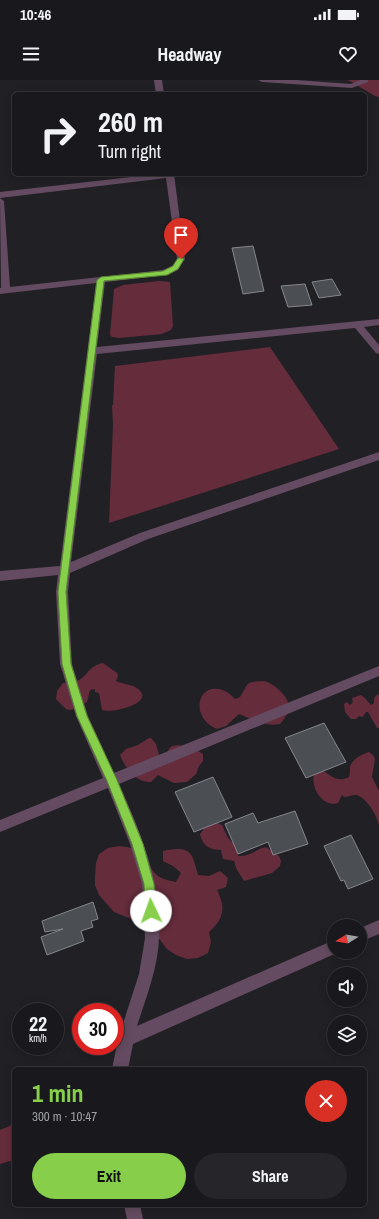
<!DOCTYPE html>
<html lang="en">
<head>
<meta charset="utf-8">
<style>
	:root { --surface:#19181c; --page:#262529; --text:#f1f3f6; --muted:#9fa0a3; --line:#37373b; --accent:#87cf4b }
	body { margin:0; font-family:"Archivo Narrow",sans-serif; background:var(--page); color:var(--text); height:100vh; display:flex; flex-direction:column; font-size:15px; white-space:nowrap }
	* { box-sizing:border-box; margin:0 }
	p { font-size:13px; color:var(--muted) }
	.icon { flex:none; width:22px; height:22px; fill:none; stroke:currentColor; stroke-width:2; stroke-linecap:round; stroke-linejoin:round }
	.map { position:relative; flex:1; overflow:hidden }
	.sheet { position:absolute; left:12px; top:987px; width:355px; height:140px; display:flex; flex-direction:column; background:var(--surface); border-radius:6px; box-shadow:0 2px 10px #0003,0 0 0 1px var(--line) }
	.sheet>* { flex:none }
	.top-card { position:absolute; left:12px; top:12px; width:355px; height:84px; border-radius:6px; box-shadow:0 2px 10px #0003,0 0 0 1px var(--line); background:#19181c; color:var(--text); overflow:hidden }
	.needle { width:26px; rotate:259deg }
	.buttons { position:absolute; left:327px; top:839px; display:grid; gap:8px }
	.buttons a { display:grid; place-items:center; width:40px; height:40px; border-radius:50%; background:var(--surface); box-shadow:0 2px 10px #0003,0 0 0 1px var(--line); font-size:20px }
	.speed { position:absolute; left:12px; top:923px; display:flex; gap:8px; font-size:20px; font-weight:700; text-align:center }
	.speed>* { display:grid; place-content:center; width:52px; height:52px; border-radius:50%; background:var(--surface); box-shadow:0 2px 10px #0003,0 0 0 1px var(--line); line-height:1 }
	.speed small { font-size:10px; font-weight:400 }
	.speed .limit { border:6px solid #d22; background:#fff; color:#111 }
	.pin { position:absolute; display:grid; place-items:center; width:34px; height:34px; color:#fff; margin:-41px -17px; border-radius:50% 50% 50% 0; rotate:-45deg; box-shadow:0 0 4px #0007 }
	.pin .icon { rotate:45deg }
	.me { position:absolute; width:44px; margin:-22px; rotate:357deg; stroke-linejoin:round; filter:drop-shadow(0 0 3px #0008) }
	.turn { display:flex; align-items:center; gap:14px; height:84px; padding:0 20px; font-size:18px }
	.turn .icon { width:52px; height:52px; stroke-width:2.5 }
	.turn b { display:block; font-size:28px; line-height:34px }
	.round { display:grid; place-items:center; flex:none; width:42px; height:42px; border-radius:21px; background:var(--page) }
	.head { display:flex; align-items:center; justify-content:space-between; height:68px; padding:0 20px }
	h1 { font-size:24px; font-weight:800; line-height:30px; color:var(--accent) }
	.primary-button { display:flex; gap:8px; margin-top:auto; padding:8px 20px }
	.primary-button a { flex:1; height:46px; border-radius:24px; background:var(--accent); color:#111; font-size:16px; font-weight:800; line-height:46px; text-align:center }
	.primary-button a+a { background:var(--page); color:var(--text) }
	.status { display:flex; justify-content:space-between; align-items:center; height:28px; padding:0 20px; background:var(--surface); direction:ltr }
	.status svg { height:11px; fill:currentColor }
	header { display:flex; justify-content:space-between; align-items:center; height:52px; padding:0 20px; background:var(--surface); font-size:18px; font-weight:800 }
	.map>svg:first-child { display:block }
</style>
</head>
<body>
<div class="status"><b>10:46</b><svg viewBox="0 0 49 12"><path d="M0 12V9h3v3zM5 12V6h3v6zM10 12V3h3v9zM15 12V0h3v12zM26 1h20v11H26zM47 4h2v5h-2z"/></svg></div>
<header><svg class="icon" aria-label="menu" viewBox="0 0 24 24"><path d="M4 6h16M4 12h16M4 18h16"/></svg>Headway<svg class="icon" aria-label="heart" viewBox="0 0 24 24"><path d="M12 20l-8-8c-3-5 5-10 8-4 3-6 11-1 8 4z"/></svg></header>
<div class="map">
<svg width="379" height="1139" viewBox="0 0 379 1139">
	<rect width="100%" height="100%" fill="#212025"/>
	<g fill="#652c3c">
		<polygon points="348,0 379,0 379,17 375,16"/>
		<polygon points="159,201 170,202 173,246 171,250 162,254 119,258 112,257 110,255 114,209 123,205"/>
		<polygon points="270,267 339,369 109,443 113,345 112,325 113,325 115,286"/>
		<path d="M103,583L117,593L118,596L116,601C124,605 136,604 141,612C150,624 111,634 102,630L99,613L95,612V609L90,610L87,622L75,629L70,630L66,629L56,619L57,611L63,603C68,602 74,602 79,600C87,596 90,585 103,583Z"/>
		<path d="M263,601C269,602 273,605 277,608C291,620 293,630 280,644C265,647 252,639 239,634L226,646L217,649C188,637 198,599 225,611C229,613 232,616 235,619L240,617C249,604 243,602 263,601Z"/>
		<path d="M379,614V648H377L368,632H366L363,637L359,636L356,639H351L345,632L344,624L347,622L350,625L353,622L352,618L361,615L365,618L371,625L374,623C374,618 374,616 379,614Z"/>
		<path d="M149,658H151L156,664L159,675L165,676C167,673 169,667 173,666C181,663 196,669 203,674V681L199,686L196,694L187,702L174,703L158,695L151,702C135,703 125,687 120,675L126,669L138,665Z"/>
		<path d="M369,672L373,675L375,679L372,697L379,711V745C376,735 369,721 359,716C355,713 349,717 344,717L342,715L338,723C323,728 310,707 314,694L322,690C331,696 338,703 349,697C350,694 350,691 350,687C352,679 362,674 369,672Z"/>
		<path d="M215,742L222,745L228,758L236,766L238,776C251,777 255,769 266,767L279,776L281,781L280,786L272,793L244,801L236,788L234,781L223,779L221,770C209,770 202,765 200,754L206,746Z"/>
		<path d="M119,766C126,767 136,768 140,773C156,790 149,797 176,802L181,793L173,786L163,781V771C172,769 187,766 192,776C195,782 196,789 198,795L209,796L220,791L228,798L226,807L217,810C226,828 224,839 209,852L211,862L208,873L198,878L187,879L176,875L167,869L153,851L143,847L134,840L114,832L99,815L95,805V795L96,783L99,774L108,768Z"/>
		<polygon points="14,1042 14,1082 10,1081 0,1084 0,1050 12,1045"/>
	</g>
	<g fill="#4b4e53" stroke="#84878e">
		<polygon points="253,166 264,211 243,214 232,168"/>
		<polygon points="332,199 341,215 319,218 312,202"/>
		<polygon points="305,204 312,225 288,227 281,206"/>
		<polygon points="324,643 346,682 306,698 285,658"/>
		<polygon points="213,697 232,737 194,752 175,712"/>
		<polygon points="295,731 308,764 273,775 268,762 238,774 225,744 253,733 258,743"/>
		<polygon points="351,755 373,799 348,809 344,800 341,801 324,766"/>
		<polygon points="93,822 98,839 91,841 93,847 81,851 84,861 47,875 41,857 63,849 45,852 42,841"/>
	</g>
	<g fill="none" stroke-linecap="round" stroke-linejoin="round">
		<g fill="#644b61" fill-rule="evenodd">
			<polygon points="154,0 162,0 164,14 156,14"/>
			<polygon points="258,0 296,0 351,4 360,0 368,0 368,2 352,8 262,2"/>
			<path d="M157,94H174L185,179L178,190L168,195L105,202L97,267L379,239V245L364,247L379,265V274L376,273L355,248L97,274L71,482L140,453L379,372V380L148,459L70,493L68,512L72,584L88,636L114,693L379,586V596L119,704C141,753 162,803 159,858C158,888 146,918 137,946L334,860V872H339L133,964L128,989H112L118,959L139,894L145,858L142,804L130,764L108,708L0,752V740L103,698L76,636L60,584L56,512L58,495L0,501V491L60,486L96,203L0,214V208H1L0,118L4,121L10,207L163,190L172,186L177,179L166,98L0,118V112Z"/>
			<polygon points="379,840 379,854 360,862 360,848"/>
			<polygon points="124,1125 140,1125 143,1139 127,1139"/>
		</g>
	</g>
	<polygon fill="#87cf4b" stroke="#588731" points="181,177 184,179 178,189 167,195 104,201 66,512 71,584 87,636 117,700 143,764 154,804 156,831 155,835 151,837 147,835 145,831 144,804 132,764 107,701 77,636 62,584 58,512 97,200 101,197 163,191 173,186 178,178"/>
</svg>
<div class="buttons">
<a><svg class="needle" viewBox="-14 -14 28 28"><path d="M0-13l5 13h-10z" fill="#e53935"/><path d="M0 13l5-13h-10z" fill="#9fa0a3"/></svg></a>
<a><svg class="icon" aria-label="sound" viewBox="0 0 24 24"><path d="M4 9h4l5-4v14l-5-4H4zM17 9q2 3 0 6"/></svg></a>
<a><svg class="icon" aria-label="layers" viewBox="0 0 24 24"><path d="M12 4l9 5-9 5-9-5zM3 14l9 5 9-5"/></svg></a>
</div>
<div class="speed"><div>22<small>km/h</small></div><div class="limit">30</div></div>
<div class="pin" style="left:181px;top:179px;background:#d93025"><svg class="icon" aria-label="arrive" viewBox="0 0 24 24"><path d="M6 21V4h12l-3 4 3 4H6"/></svg></div>
<svg class="me" style="left:151px;top:831px" viewBox="-20 -20 40 40"><circle r="19" fill="#fff"/><path d="M0-13L10 11 0 6-10 11z" fill="#87cf4b"/></svg>
<div class="top-card">
<div class="turn"><svg class="icon" aria-label="right" viewBox="0 0 24 24"><path d="M7 20v-9h11M14 6l5 5-5 5"/></svg><div><b>260 m</b>Turn right</div></div>
</div>
<section class="sheet">
<div class="head"><div><h1>1 min</h1><p>300 m · 10:47</p></div><a class="round" style="background:#d93025;color:#fff"><svg class="icon" aria-label="close" viewBox="0 0 24 24"><path d="M6 6l12 12M18 6L6 18"/></svg></a></div>
<div class="primary-button"><a>Exit</a><a>Share</a></div>
</section>
</div>
</body>
</html>
